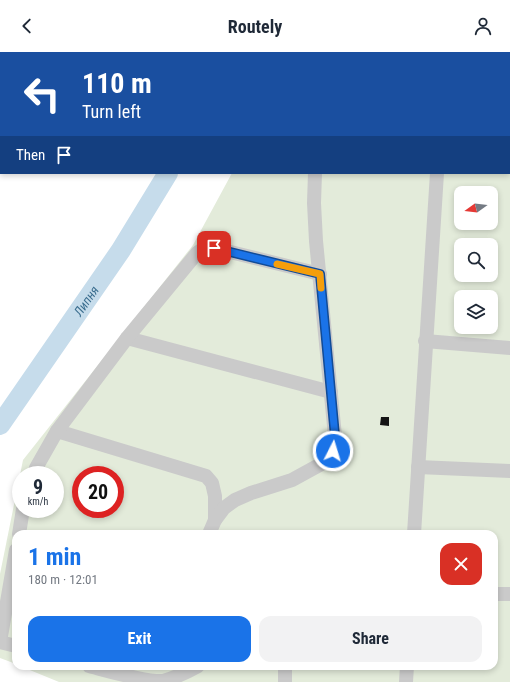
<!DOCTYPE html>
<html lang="en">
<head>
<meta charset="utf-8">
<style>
	:root { --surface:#fff; --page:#f2f2f3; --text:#1f2937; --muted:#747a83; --accent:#1a73e8 }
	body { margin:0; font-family:"Roboto Condensed",sans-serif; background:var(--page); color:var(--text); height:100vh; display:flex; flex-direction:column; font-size:15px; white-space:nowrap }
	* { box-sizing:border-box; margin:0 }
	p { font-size:13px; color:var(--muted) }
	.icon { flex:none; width:22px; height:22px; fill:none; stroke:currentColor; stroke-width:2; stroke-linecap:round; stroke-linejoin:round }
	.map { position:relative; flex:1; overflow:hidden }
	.details { position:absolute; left:12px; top:478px; width:486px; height:140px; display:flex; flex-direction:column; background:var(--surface); border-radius:12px; box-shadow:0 2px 6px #0003 }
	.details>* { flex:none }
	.banner { position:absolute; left:0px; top:0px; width:510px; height:122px; box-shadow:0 2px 6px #0003; background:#1a4fa0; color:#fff; overflow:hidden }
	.needle { width:26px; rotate:255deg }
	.tools { position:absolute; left:454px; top:134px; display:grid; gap:8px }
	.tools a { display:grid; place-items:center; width:44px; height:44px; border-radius:8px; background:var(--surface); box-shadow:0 2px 6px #0003; font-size:20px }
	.speed { position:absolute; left:12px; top:414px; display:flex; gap:8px; font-size:20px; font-weight:700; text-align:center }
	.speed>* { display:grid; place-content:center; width:52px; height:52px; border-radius:50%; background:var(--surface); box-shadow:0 2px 6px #0003; line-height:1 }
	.speed small { font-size:10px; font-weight:400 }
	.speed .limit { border:6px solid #d22; background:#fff; color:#111 }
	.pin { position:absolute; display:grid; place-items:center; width:34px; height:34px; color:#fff; margin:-17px; border-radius:8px; box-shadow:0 2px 6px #0006 }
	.me { position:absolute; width:44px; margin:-22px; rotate:5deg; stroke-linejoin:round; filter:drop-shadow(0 0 3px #0008) }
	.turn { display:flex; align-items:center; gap:14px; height:84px; padding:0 16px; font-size:18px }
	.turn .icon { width:52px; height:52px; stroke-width:2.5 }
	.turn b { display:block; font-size:28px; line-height:34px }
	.then { display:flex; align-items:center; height:38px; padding:0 16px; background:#0003; gap:8px; font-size:15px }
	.round { display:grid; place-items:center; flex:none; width:42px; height:42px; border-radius:12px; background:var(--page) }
	.overview { display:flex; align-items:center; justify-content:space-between; height:68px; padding:0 16px }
	h1 { font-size:24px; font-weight:700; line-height:30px; color:var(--accent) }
	.cta { display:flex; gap:8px; margin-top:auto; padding:8px 16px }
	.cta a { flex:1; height:46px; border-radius:12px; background:var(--accent); color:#fff; font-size:16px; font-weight:700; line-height:46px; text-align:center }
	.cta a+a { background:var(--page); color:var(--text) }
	header { display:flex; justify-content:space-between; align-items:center; height:52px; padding:0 16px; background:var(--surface); font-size:18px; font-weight:700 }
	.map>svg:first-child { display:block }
</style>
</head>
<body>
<header><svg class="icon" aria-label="back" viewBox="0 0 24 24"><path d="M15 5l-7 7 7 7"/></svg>Routely<svg class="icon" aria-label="person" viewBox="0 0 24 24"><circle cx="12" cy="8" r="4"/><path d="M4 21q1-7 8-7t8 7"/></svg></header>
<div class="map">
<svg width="510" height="630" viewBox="0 0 510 630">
	<rect width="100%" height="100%" fill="#fff"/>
	<path fill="#e3ebda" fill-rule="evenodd" d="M318,0H510V630H59L20,614H494V482H16V612L0,606V522L23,408L193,193L232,121H509V1H317ZM461,141H491V171H461ZM461,193H491V223H461ZM461,245H491V275H461ZM21,423H55V457H21ZM81,423H115V457H81Z"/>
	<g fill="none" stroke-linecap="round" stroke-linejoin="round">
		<g stroke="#c6dceb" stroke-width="20">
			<polyline points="242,1 242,0"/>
			<path id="s1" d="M0,373L121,198L168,121"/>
		</g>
	</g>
	<polygon fill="#141414" points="381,365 389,365 389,374 380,373"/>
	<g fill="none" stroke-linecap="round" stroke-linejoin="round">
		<g stroke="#cacaca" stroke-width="14">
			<polyline points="445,0 446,1"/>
			<polyline points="167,1 168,0"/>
			<polyline points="342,1 343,0"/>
			<polyline points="509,66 510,65"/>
			<polyline points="509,103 510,104"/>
			<polyline points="127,286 331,340"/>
			<polyline points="425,289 510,296"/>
			<polyline points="57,379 206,424 212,431 215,444 215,468"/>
			<polyline points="418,415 510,419"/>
			<polyline points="34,423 36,416 57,379 127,286 197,201 204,196 214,196 320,222"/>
			<polyline points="19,482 23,457"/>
			<polyline points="209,482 215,468 224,456 235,448 251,441 292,428 323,411 333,399 335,384 316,189 314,151 315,121"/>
			<polyline points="414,482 437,121"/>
			<polyline points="494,542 510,542"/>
			<polyline points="0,590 16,498"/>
			<polyline points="0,590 16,594"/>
			<path d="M89,614C108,619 145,630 163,629C175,626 187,620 198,614"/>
			<polyline points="285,630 285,614"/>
			<polyline points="406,630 407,614"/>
		</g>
		<defs>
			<g id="rail">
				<polyline points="9,1 10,0"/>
				<polyline points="20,1 20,0"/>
				<polyline points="0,16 1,14"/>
				<polyline points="0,34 1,32"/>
			</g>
		</defs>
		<use href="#rail" stroke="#828282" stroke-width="4.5"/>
		<use href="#rail" stroke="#fff" stroke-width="3" stroke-dasharray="9" stroke-linecap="butt"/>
	</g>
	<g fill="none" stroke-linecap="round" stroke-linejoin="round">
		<defs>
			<polyline id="route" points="214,196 320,222 335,384 333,399"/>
		</defs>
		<use href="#route" stroke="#114b97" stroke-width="10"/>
		<use href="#route" stroke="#1a73e8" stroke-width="7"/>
		<polyline stroke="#f59e0b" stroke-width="7" points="277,212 320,222 321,236"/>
	</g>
	<g text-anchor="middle" stroke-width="4" stroke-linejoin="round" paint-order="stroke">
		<g font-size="13" font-style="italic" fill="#3b6e8f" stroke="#fff">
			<text dy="5" stroke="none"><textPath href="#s1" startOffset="151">Липня</textPath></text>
		</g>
	</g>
</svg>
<div class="tools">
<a><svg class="needle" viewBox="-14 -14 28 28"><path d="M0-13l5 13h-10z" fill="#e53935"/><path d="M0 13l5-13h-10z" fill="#747a83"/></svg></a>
<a><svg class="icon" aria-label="search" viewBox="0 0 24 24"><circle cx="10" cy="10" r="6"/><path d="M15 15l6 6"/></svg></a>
<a><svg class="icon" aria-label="layers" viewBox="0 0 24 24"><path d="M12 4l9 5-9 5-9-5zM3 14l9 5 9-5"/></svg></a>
</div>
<div class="speed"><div>9<small>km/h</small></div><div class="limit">20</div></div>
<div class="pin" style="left:214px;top:196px;background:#d93025"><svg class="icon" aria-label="arrive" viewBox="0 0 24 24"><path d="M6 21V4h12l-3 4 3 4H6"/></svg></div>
<svg class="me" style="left:333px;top:399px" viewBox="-20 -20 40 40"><circle r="17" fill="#1a73e8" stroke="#fff" stroke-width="3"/><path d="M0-11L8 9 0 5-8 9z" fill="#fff"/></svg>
<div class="banner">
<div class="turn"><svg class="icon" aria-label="left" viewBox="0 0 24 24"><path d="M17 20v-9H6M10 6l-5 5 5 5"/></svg><div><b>110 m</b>Turn left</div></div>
<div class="then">Then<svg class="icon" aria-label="arrive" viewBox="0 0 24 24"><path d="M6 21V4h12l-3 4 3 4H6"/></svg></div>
</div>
<section class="details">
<div class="overview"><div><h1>1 min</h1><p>180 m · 12:01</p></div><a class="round" style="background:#d93025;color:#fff"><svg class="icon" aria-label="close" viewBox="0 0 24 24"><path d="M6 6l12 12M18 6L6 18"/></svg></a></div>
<div class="cta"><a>Exit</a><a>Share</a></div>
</section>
</div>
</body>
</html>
